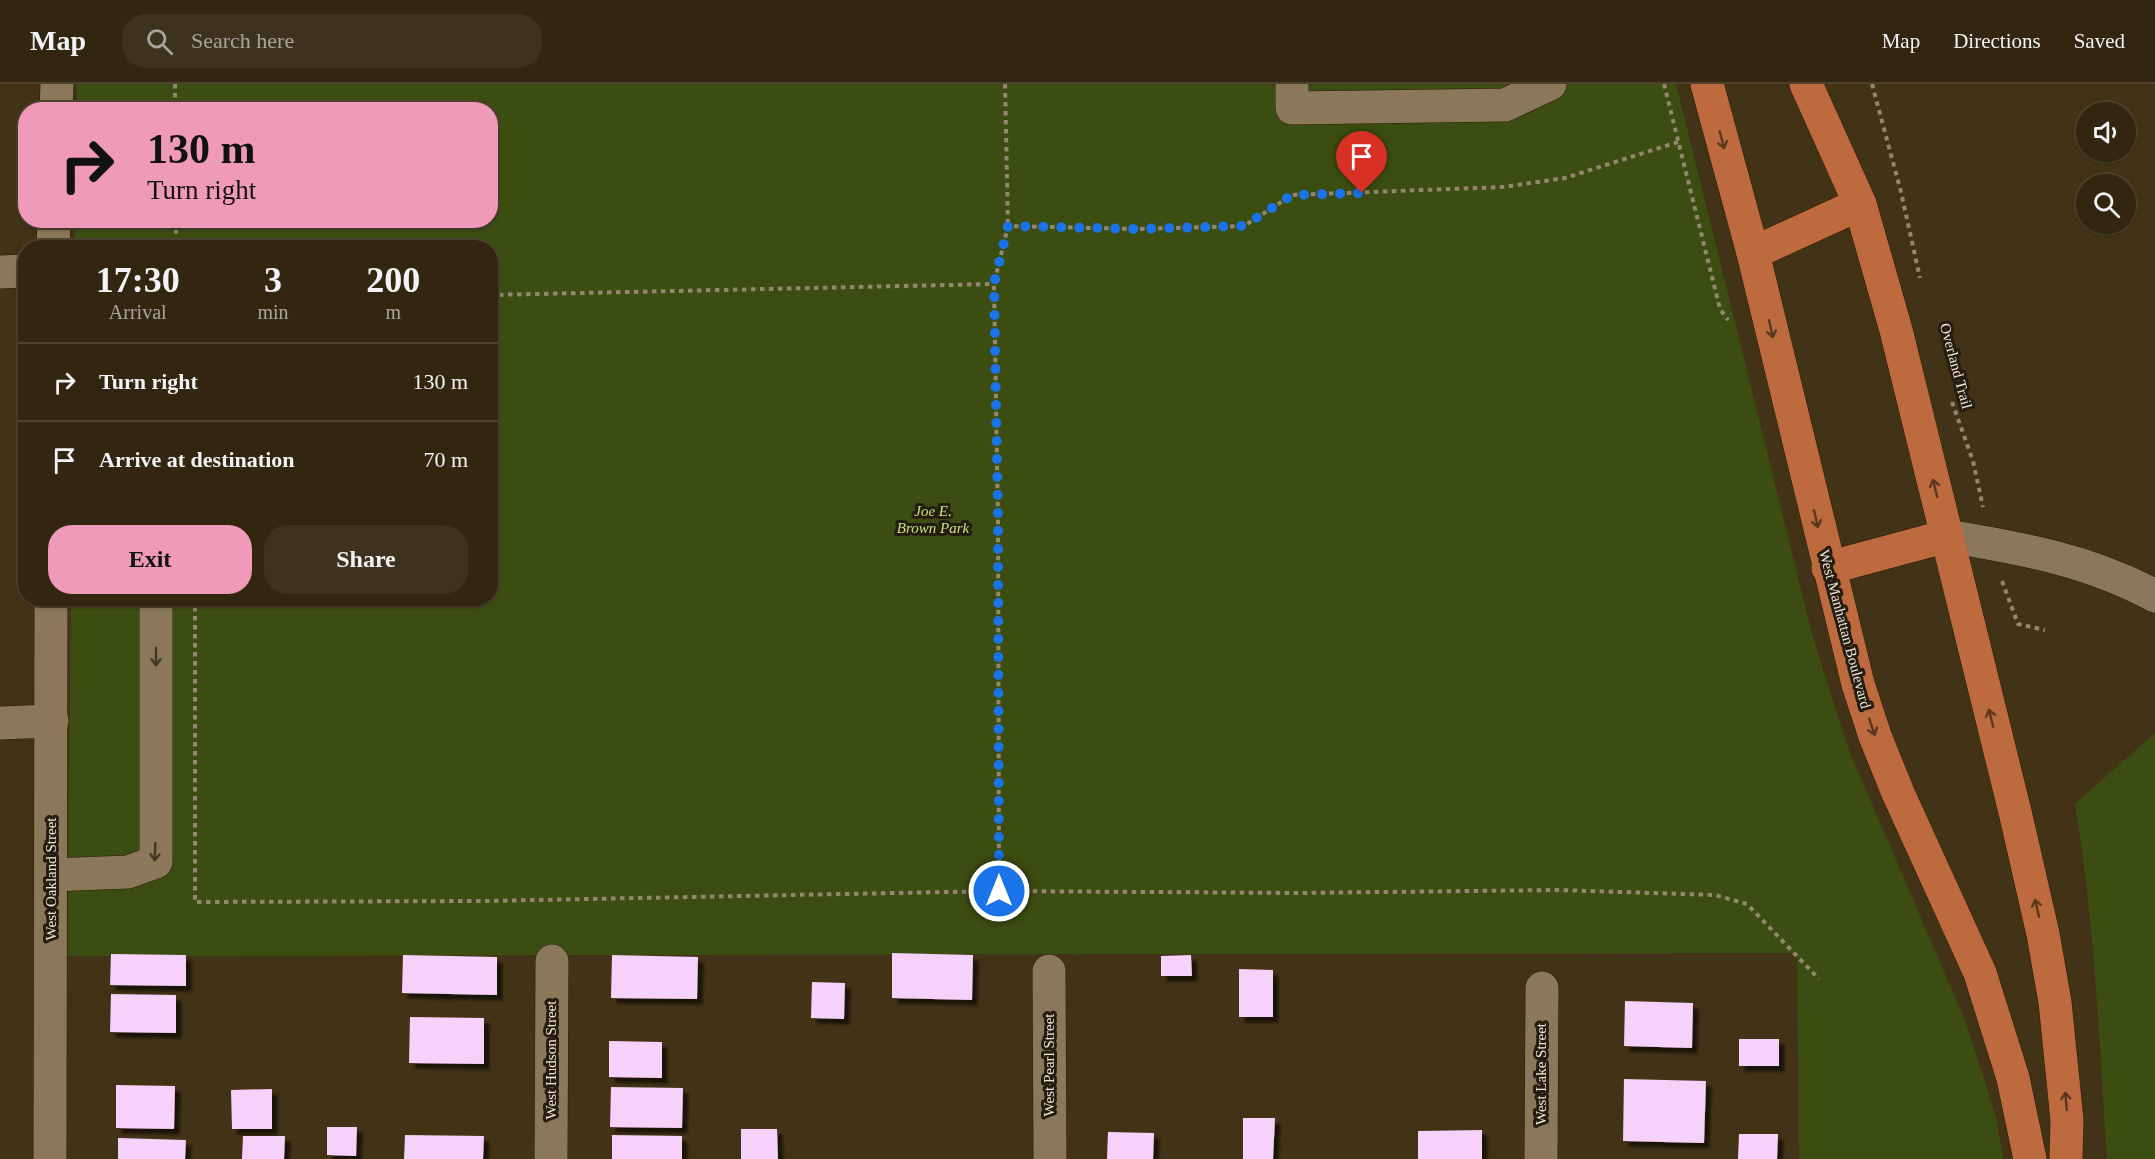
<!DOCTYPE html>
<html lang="en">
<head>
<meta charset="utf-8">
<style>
	:root { --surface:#322610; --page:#3d321e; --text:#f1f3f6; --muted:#a8a59f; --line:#4d4330; --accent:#ef9ab8 }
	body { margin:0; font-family:Georgia,serif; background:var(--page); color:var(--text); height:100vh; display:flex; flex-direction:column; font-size:22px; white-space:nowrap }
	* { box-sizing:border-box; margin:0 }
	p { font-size:20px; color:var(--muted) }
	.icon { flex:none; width:33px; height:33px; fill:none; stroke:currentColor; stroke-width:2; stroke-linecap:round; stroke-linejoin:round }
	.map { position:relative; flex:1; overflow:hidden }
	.details { position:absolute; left:18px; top:156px; width:480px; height:366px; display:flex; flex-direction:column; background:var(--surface); border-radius:24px; box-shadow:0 2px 4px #0004,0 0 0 2px var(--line) }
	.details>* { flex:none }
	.guide { position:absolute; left:18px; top:18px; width:480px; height:126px; border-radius:24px; box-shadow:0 2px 4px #0004,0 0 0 2px var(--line); background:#ef9ab8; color:#111; overflow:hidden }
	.buttons { position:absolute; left:2076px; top:18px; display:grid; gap:12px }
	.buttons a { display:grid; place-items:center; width:60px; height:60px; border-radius:50%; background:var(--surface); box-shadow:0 2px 4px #0004,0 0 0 2px var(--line); font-size:30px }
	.pin { position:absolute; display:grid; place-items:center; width:51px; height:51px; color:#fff; margin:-62px -26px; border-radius:50% 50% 50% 0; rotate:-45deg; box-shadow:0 0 6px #0007 }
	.pin .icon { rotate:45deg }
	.me { position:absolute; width:66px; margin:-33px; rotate:0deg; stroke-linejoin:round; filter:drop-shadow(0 0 4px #0008) }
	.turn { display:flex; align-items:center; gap:21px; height:126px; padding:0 30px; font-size:27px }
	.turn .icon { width:78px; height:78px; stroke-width:2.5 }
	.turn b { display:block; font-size:42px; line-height:51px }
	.eta { display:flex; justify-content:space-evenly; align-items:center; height:102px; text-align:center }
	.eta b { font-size:36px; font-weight:700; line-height:42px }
	.action { display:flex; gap:12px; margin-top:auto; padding:12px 30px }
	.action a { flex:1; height:69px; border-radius:24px; background:var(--accent); color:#111; font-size:24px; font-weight:700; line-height:69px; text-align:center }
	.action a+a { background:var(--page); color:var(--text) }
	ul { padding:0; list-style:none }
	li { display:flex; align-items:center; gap:18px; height:78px; padding:0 30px; border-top:2px solid var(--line) }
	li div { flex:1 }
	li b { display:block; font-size:22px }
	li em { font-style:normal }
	header { display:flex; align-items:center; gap:36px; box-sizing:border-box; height:84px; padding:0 30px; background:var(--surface); border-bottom:2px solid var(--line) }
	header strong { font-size:28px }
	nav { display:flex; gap:33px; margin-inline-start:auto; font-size:21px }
	.search { width:420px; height:54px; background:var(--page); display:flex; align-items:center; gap:15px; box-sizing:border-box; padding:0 21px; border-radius:24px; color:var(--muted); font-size:22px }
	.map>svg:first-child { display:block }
</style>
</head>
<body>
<header>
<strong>Map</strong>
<div class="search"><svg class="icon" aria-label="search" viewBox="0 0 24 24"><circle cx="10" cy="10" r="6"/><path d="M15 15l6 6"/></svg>Search here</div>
<nav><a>Map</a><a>Directions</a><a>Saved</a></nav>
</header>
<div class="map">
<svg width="2155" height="1075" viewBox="0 0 2155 1075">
	<defs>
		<filter id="shadow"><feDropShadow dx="5.5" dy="5.5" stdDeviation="1.5" flood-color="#0009"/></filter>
	</defs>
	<rect width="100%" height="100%" fill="#433316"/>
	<g fill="#3c4d11">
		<polygon points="77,0 1676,0 1813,554 1848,664 1966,939 1996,1033 2003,1075 1799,1075 1797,869 67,872 71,515 490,514 490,164 75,163 75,137 490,136 490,26 77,25"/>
		<path d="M2155,649V1075H2107C2099,956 2095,838 2075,720Z"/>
	</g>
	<g fill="#f6d1f9" filter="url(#shadow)">
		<polygon points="892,869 973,871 972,916 892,914"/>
		<polygon points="111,870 186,871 186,902 110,901"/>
		<polygon points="403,871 497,873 497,911 402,909"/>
		<polygon points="612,871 698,873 697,915 611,914"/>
		<polygon points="1191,871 1192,892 1161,892 1161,872"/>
		<polygon points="1239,885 1273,886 1273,933 1239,933"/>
		<polygon points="812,898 845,899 844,935 811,934"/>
		<polygon points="111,910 176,911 176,949 110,948"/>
		<polygon points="1625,917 1693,919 1692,964 1624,962"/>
		<polygon points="410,933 484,934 484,980 409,979"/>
		<rect x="1739" y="955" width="40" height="27"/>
		<polygon points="609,957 662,958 662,994 609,993"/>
		<polygon points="1624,995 1706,997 1704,1059 1623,1057"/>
		<polygon points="116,1001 175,1002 174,1045 116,1044"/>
		<polygon points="611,1003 683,1004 682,1044 610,1043"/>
		<polygon points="272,1005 272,1045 232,1045 231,1006"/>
		<polygon points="1243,1034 1275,1034 1273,1075 1243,1075"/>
		<polygon points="327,1043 357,1043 356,1072 327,1071"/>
		<polygon points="741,1045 777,1045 778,1075 741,1075"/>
		<polygon points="1482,1046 1482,1075 1418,1075 1418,1047"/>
		<polygon points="1108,1048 1154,1049 1153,1075 1107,1075"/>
		<polygon points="1739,1050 1778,1050 1777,1075 1738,1075"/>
		<polygon points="405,1051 484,1052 483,1075 404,1075"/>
		<polygon points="612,1051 682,1052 682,1075 612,1075"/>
		<polygon points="243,1052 285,1052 284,1075 242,1075"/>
		<polygon points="118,1054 186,1056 185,1075 118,1075"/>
	</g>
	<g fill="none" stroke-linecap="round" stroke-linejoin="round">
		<defs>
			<g id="minor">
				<polyline points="1292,0 1292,24 1505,21 1550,0"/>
				<polyline points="56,26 57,0"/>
				<polyline points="53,164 54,136"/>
				<polyline points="0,188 26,187"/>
				<path d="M1947,452C2020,464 2089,476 2155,512"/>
				<polyline points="0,639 52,637"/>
				<polyline points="51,791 128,788 156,778 156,514"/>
				<polyline points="1049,887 1050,1075"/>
				<polyline points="50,1075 51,514"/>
				<polyline points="551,1075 552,877"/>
				<polyline points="1541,1075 1542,904"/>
			</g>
			<g id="major">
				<polyline points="1707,0 1753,169 1858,600 1875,652 1898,709 1980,889 2013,994 2030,1075"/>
				<polyline points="1806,0 1860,120 1896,246 2016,732 2043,850 2055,918 2067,1036 2066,1075"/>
				<polyline points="1753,169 1860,120"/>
				<polyline points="1828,484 1947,452"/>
			</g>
		</defs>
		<use href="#minor" stroke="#291a00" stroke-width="34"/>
		<use href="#major" stroke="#291a00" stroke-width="34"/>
		<g stroke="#948770" stroke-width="4" stroke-dasharray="4.5 4.5" stroke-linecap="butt">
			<polyline points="175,0 175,26"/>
			<polyline points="1005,0 1008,142"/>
			<polyline points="1664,0 1720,225 1728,236"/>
			<polyline points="1872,0 1901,108 1920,194"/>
			<polyline points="1678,58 1565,94 1503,103 1292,111 1244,142 1138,145 1008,142 994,200 998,434 999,807 1297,809 1558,806 1715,811 1747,820 1819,895"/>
			<polyline points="176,136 176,164"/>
			<polyline points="490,211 994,200"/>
			<polyline points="1952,318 1973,377 1983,423"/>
			<polyline points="2002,497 2018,540 2045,546"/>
			<polyline points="195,514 195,818 485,817 999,807"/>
		</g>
		<use href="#minor" stroke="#8b785a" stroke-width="33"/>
		<use href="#major" stroke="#bc6a3e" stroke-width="33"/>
	</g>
	<defs><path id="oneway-shaft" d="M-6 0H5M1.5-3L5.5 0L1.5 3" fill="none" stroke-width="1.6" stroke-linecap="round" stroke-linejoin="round" transform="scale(1.5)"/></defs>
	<g stroke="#593720">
		<use href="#oneway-shaft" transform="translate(1722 56) rotate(75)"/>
		<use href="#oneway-shaft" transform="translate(1771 245) rotate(77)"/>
		<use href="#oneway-shaft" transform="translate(1935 404) rotate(-104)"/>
		<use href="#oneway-shaft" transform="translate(1816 435) rotate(77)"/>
		<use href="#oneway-shaft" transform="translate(1991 634) rotate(-104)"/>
		<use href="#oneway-shaft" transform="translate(1872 643) rotate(72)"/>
		<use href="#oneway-shaft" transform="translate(2037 824) rotate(-103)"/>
		<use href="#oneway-shaft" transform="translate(2066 1017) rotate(-95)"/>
	</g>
	<g stroke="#433826">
		<use href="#oneway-shaft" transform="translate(156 573) rotate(90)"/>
		<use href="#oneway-shaft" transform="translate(155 768) rotate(92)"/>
	</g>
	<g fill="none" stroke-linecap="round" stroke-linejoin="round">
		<polyline stroke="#1a73e8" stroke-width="10" stroke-dasharray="0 18" points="999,807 998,434 994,200 1008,142 1138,145 1244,142 1292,111 1362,109"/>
	</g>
	<g text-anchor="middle" stroke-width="6" stroke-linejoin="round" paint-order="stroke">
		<g font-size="15" fill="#f0e6d5" stroke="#241c10">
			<text transform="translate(1956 282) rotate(75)" y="5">Overland Trail</text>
			<text transform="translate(1845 545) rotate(75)" y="5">West Manhattan Boulevard</text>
			<text transform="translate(51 795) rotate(-90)" y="5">West Oakland Street</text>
			<text transform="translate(551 976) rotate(-90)" y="5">West Hudson Street</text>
			<text transform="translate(1049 981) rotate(-90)" y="5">West Pearl Street</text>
			<text transform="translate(1541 990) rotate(-90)" y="5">West Lake Street</text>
		</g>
		<g font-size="15" font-style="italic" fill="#c3e67a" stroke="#241c10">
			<text x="933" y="432">Joe E.<tspan x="933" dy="17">Brown Park</tspan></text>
		</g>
	</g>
</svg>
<div class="buttons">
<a><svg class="icon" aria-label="sound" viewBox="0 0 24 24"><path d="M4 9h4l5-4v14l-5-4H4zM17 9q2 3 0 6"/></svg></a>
<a><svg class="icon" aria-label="search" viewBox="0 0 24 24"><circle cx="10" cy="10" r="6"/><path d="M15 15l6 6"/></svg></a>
</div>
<div class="pin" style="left:1362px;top:109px;background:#d93025"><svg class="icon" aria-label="arrive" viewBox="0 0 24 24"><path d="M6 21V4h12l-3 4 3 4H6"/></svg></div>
<svg class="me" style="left:999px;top:807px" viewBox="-20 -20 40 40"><circle r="17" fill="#1a73e8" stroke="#fff" stroke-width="3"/><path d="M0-11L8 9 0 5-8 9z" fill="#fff"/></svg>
<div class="guide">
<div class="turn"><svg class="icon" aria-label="right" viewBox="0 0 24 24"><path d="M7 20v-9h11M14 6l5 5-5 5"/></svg><div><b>130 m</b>Turn right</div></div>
</div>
<section class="details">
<div class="eta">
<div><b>17:30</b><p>Arrival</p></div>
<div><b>3</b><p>min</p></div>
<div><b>200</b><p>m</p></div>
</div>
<ul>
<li><svg class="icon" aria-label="right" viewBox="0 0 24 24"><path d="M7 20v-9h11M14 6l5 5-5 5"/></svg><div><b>Turn right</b></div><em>130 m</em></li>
<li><svg class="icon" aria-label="arrive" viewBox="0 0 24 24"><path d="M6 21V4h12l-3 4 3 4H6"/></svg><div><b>Arrive at destination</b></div><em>70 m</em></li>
</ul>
<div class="action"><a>Exit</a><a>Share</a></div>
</section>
</div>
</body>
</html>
